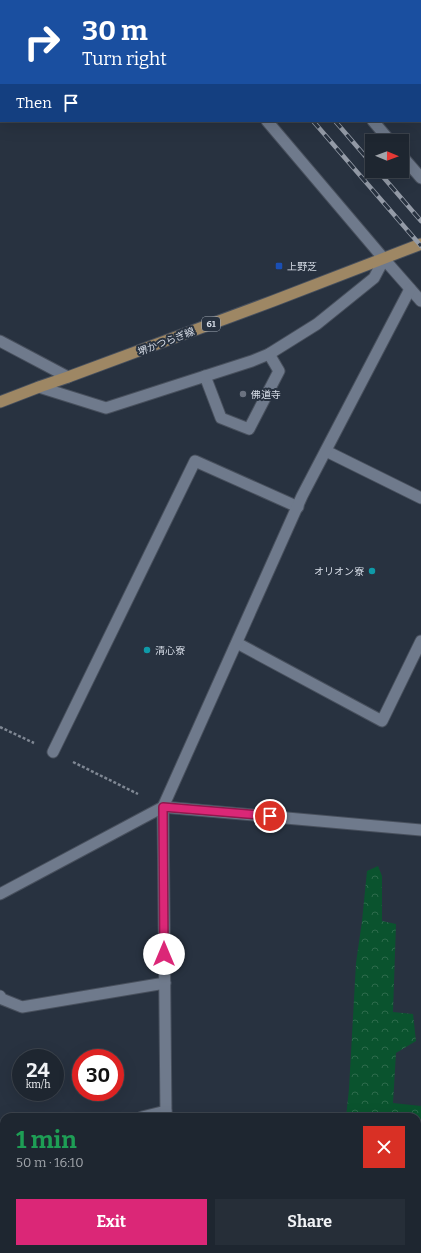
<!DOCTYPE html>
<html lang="en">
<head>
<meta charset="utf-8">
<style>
	:root { --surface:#1e2630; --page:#262e38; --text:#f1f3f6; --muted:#a1a5ab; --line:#3c434c; --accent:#db2777 }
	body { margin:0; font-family:Bitter,"Noto Sans JP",serif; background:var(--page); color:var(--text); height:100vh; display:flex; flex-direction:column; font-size:15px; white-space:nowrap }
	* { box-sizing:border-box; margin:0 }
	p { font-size:13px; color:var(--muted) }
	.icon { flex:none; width:22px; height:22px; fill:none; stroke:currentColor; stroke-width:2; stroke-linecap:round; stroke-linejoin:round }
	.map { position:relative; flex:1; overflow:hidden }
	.drawer { position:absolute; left:0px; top:1113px; width:421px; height:140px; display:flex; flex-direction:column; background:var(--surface); border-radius:12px 12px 0 0; box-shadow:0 4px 16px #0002,0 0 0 1px var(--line) }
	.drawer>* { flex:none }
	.hud { position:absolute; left:0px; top:0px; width:421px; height:122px; box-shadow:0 4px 16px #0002,0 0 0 1px var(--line); background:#1a4fa0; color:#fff; overflow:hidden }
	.needle { width:26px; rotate:91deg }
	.tools { position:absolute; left:365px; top:134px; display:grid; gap:8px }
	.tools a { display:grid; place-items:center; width:44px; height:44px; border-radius:0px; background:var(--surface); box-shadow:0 4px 16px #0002,0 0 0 1px var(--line); font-size:20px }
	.speed { position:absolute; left:12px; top:1049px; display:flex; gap:8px; font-size:20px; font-weight:700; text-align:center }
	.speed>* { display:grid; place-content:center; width:52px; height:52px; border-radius:50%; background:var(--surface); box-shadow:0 4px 16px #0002,0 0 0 1px var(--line); line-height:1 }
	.speed small { font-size:10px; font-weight:400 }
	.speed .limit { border:6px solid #d22; background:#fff; color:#111 }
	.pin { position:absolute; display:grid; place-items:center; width:34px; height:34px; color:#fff; margin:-17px; border:2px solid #fff; border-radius:50%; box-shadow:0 1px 4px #0007 }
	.me { position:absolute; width:44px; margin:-22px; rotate:0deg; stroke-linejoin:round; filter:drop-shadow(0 0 3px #0008) }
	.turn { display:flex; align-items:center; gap:14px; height:84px; padding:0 16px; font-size:18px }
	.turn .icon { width:52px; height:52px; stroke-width:2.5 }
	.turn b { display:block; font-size:28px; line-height:34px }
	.then { display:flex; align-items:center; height:38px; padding:0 16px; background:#0003; gap:8px; font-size:15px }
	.round { display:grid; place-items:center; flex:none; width:42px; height:42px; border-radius:0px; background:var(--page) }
	.summary { display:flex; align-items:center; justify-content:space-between; height:68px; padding:0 16px }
	h1 { font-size:24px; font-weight:700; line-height:30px; color:#1e9e55 }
	.cta { display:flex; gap:8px; margin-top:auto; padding:8px 16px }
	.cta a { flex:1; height:46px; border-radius:0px; background:var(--accent); color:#fff; font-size:16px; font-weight:700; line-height:46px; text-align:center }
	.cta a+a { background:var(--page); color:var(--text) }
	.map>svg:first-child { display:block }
</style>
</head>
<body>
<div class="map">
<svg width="421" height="1253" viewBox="0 0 421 1253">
	<defs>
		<pattern id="forest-crowns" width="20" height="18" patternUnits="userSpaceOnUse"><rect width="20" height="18" fill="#0a532e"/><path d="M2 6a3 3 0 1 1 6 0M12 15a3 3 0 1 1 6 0" fill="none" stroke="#2d6b4c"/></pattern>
	</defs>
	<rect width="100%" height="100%" fill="#283240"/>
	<polygon fill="url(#forest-crowns)" points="378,866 382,876 382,921 396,924 393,1012 413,1014 416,1041 396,1053 393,1103 421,1106 421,1160 417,1160 417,1117 346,1117 349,1089 356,963 362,921 367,871"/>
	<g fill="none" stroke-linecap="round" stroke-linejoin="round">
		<defs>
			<g id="service">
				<polyline points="0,341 68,377"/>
				<polyline points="205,376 221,418 249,429 279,371 269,354"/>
				<polyline points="53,752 195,461 298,507"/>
			</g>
			<g id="minor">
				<polyline points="270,0 271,1"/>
				<polyline points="373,121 390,141"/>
				<polyline points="402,156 421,178"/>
				<polyline points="39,387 106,408 252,361 269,354 317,324 374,278 384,259 421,301"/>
				<polyline points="326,451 421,498"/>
				<polyline points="237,643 382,721 421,641"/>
				<polyline points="0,894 163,807 421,830"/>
				<polyline points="0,996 2,999 22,1007 165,983"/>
				<polyline points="142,1117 166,1111"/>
				<polyline points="166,1117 163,807 302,496 410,289"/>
				<polyline points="417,1173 421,1173"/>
				<polyline points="171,1249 172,1253"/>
			</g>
			<g id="tertiary">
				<polyline points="164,0 165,1"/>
				<polyline points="267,121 384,259"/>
			</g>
			<polyline id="primary" points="0,402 39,387 68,377 273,301 421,244"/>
		</defs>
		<use href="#service" stroke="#48505d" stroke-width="13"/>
		<use href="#minor" stroke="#48505d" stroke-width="13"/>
		<use href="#tertiary" stroke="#48505d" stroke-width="13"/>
		<use href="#primary" stroke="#48505d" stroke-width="13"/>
		<g stroke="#7f8793" stroke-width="2.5" stroke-dasharray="3 2" stroke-linecap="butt">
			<polyline points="0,727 34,743"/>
			<polyline points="73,762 138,794"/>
		</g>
		<use href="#service" stroke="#6f7a8c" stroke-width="11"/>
		<use href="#minor" stroke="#6f7a8c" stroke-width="11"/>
		<use href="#tertiary" stroke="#6f7a8c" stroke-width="11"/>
		<use href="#primary" stroke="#9e8764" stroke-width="11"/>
		<defs>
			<g id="rail">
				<polyline points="209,0 210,1"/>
				<polyline points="230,0 231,1"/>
				<polyline points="313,121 421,246"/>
				<polyline points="335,121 372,164"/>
				<polyline points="378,171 421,221"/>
			</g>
		</defs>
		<use href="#rail" stroke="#949ba7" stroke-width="4.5"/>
		<use href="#rail" stroke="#283240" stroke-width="3" stroke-dasharray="9" stroke-linecap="butt"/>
	</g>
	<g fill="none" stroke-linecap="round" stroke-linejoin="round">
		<defs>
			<polyline id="route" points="164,954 163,807 270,816"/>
		</defs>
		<use href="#route" stroke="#8e194d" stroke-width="10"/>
		<use href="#route" stroke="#db2777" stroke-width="7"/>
	</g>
	<rect fill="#1a4fb4" stroke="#283240" stroke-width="1.5" x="275" y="262" width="8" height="8" rx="2"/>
	<circle fill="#6b7280" stroke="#283240" stroke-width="1.5" cx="243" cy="394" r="4"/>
	<g fill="#0f9aa8" stroke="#283240" stroke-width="1.5">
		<circle cx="372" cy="571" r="4"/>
		<circle cx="147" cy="650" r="4"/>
	</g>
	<g text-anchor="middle" stroke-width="4" stroke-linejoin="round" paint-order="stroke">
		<rect fill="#283240" stroke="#a2aab5" stroke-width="1" x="202" y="317" width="18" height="14" rx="3"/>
		<g font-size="9" font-weight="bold" fill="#d7dde7">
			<text x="211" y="327">61</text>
		</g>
		<g font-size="10" fill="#d7dde7" stroke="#283240" text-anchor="start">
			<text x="287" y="270">上野芝</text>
			<text x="251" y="398">佛道寺</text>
			<text x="364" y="575" text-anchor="end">オリオン寮</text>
			<text x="155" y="654">清心寮</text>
		</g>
		<g font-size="10" fill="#d7dde7" stroke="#283240">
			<text transform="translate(166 341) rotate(-21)" y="4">堺かつらぎ線</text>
		</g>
	</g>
</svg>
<div class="tools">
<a><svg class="needle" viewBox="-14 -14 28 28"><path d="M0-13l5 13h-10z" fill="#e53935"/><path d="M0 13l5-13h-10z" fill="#a1a5ab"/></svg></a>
</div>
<div class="speed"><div>24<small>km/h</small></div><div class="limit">30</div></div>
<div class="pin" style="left:270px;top:816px;background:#d93025"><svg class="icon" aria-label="arrive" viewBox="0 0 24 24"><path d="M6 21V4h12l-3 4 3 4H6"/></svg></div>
<svg class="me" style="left:164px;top:954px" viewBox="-20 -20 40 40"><circle r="19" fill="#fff"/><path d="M0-13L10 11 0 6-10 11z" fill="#db2777"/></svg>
<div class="hud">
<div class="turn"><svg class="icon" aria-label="right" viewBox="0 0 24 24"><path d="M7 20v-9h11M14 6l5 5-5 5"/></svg><div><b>30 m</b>Turn right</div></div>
<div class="then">Then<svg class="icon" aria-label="arrive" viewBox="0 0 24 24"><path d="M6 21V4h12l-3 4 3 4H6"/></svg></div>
</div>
<section class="drawer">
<div class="summary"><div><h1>1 min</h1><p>50 m · 16:10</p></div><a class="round" style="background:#d93025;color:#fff"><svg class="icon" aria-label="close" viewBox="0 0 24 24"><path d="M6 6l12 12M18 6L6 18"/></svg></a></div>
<div class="cta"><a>Exit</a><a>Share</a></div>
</section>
</div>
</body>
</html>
